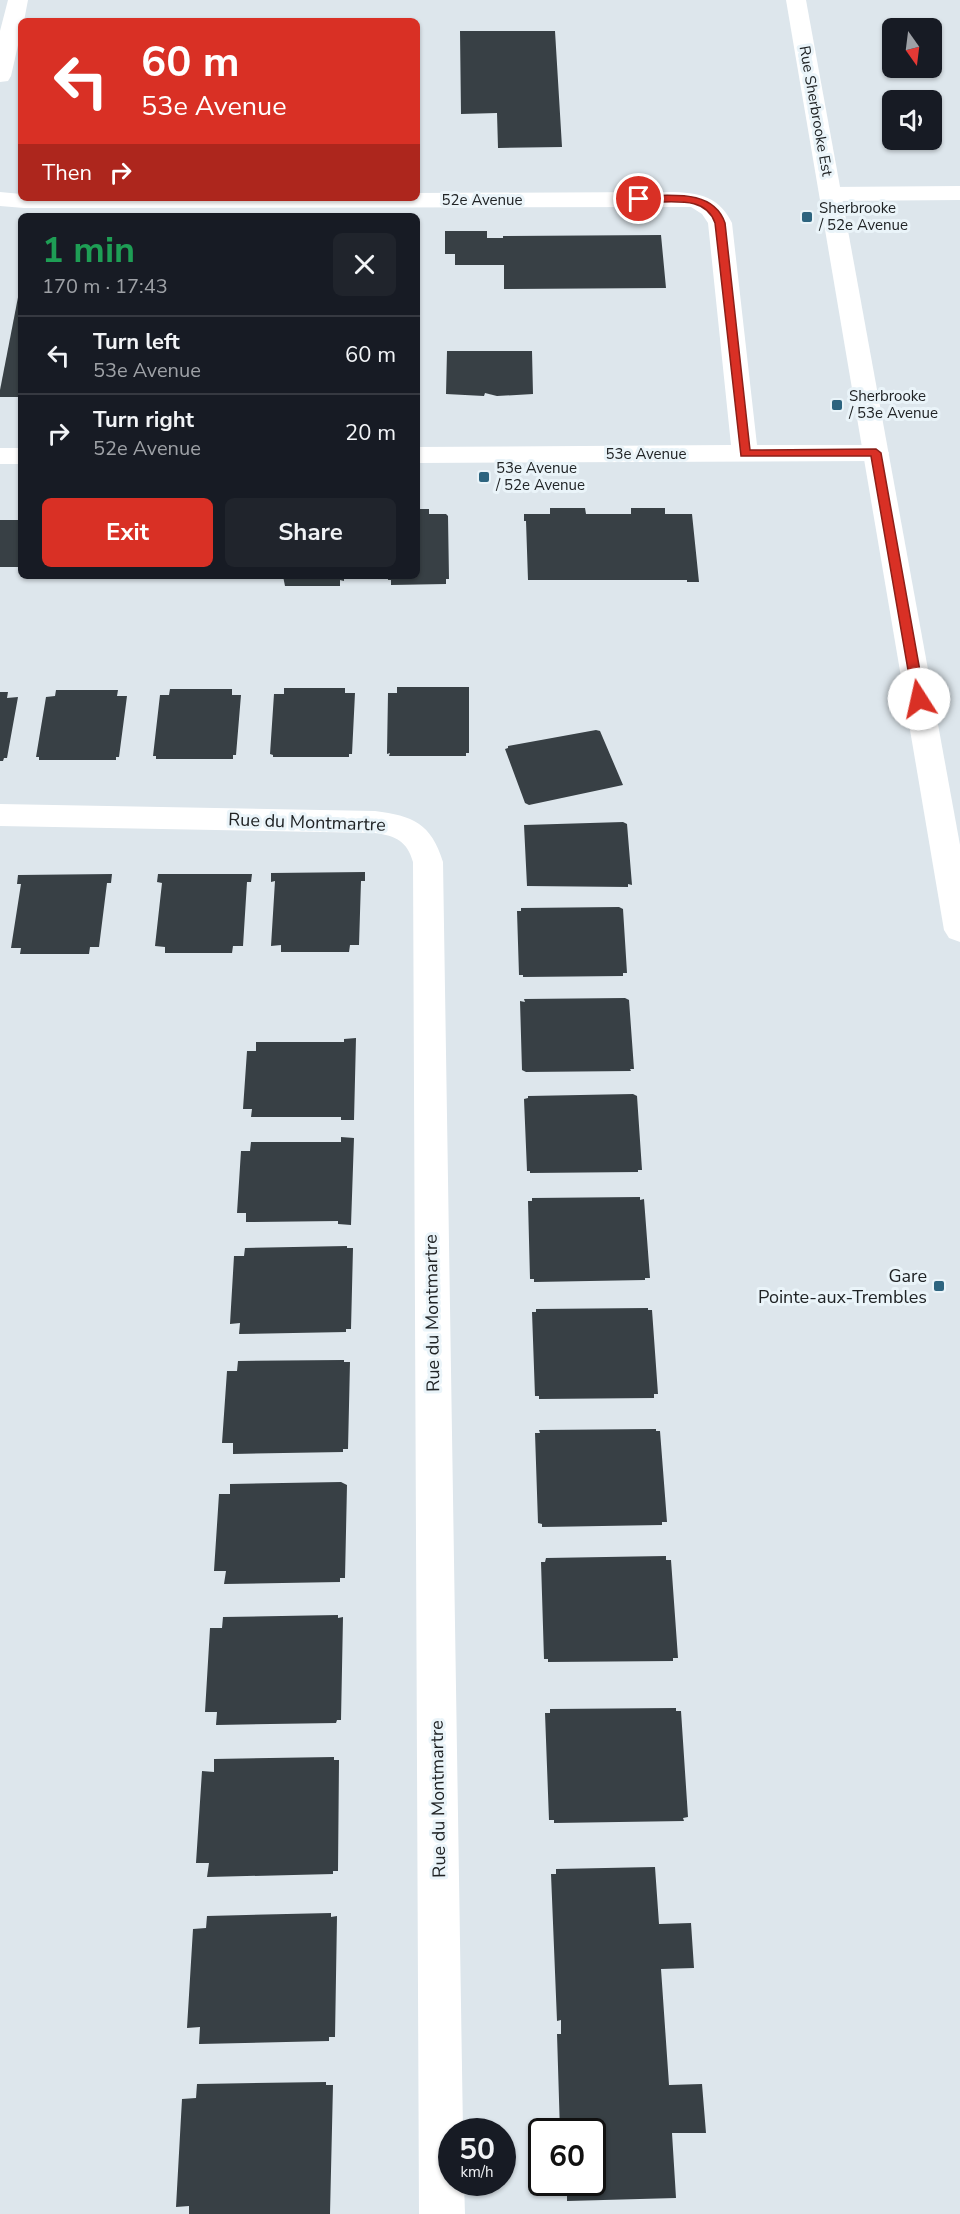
<!DOCTYPE html>
<html lang="en">
<head>
<meta charset="utf-8">
<style>
	:root { --surface:#171b24; --page:#20242c; --text:#f1f3f6; --muted:#9ea1a6; --line:#363941; --accent:#d93025 }
	body { margin:0; font-family:"Nunito Sans",sans-serif; background:var(--page); color:var(--text); height:100vh; display:flex; flex-direction:column; font-size:22px; white-space:nowrap }
	* { box-sizing:border-box; margin:0 }
	p { font-size:20px; color:var(--muted) }
	.icon { flex:none; width:33px; height:33px; fill:none; stroke:currentColor; stroke-width:2; stroke-linecap:round; stroke-linejoin:round }
	.map { position:relative; flex:1; overflow:hidden }
	.drawer { position:absolute; left:18px; top:213px; width:402px; height:366px; display:flex; flex-direction:column; background:var(--surface); border-radius:9px; box-shadow:0 2px 4px #0004 }
	.drawer>* { flex:none }
	.banner { position:absolute; left:18px; top:18px; width:402px; height:183px; border-radius:9px; box-shadow:0 2px 4px #0004; background:#d93025; color:#fff; overflow:hidden }
	.needle { width:39px; rotate:166deg }
	.tools { position:absolute; left:882px; top:18px; display:grid; gap:12px }
	.tools a { display:grid; place-items:center; width:60px; height:60px; border-radius:9px; background:var(--surface); box-shadow:0 2px 4px #0004; font-size:30px }
	.speed { position:absolute; left:438px; top:2118px; display:flex; gap:12px; font-size:30px; font-weight:700; text-align:center }
	.speed>* { display:grid; place-content:center; width:78px; height:78px; border-radius:50%; background:var(--surface); box-shadow:0 2px 4px #0004; line-height:1 }
	.speed small { font-size:15px; font-weight:400 }
	.speed .limit { border:3px solid #111; border-radius:9px; background:#fff; color:#111 }
	.pin { position:absolute; display:grid; place-items:center; width:51px; height:51px; color:#fff; margin:-26px; border:3px solid #fff; border-radius:50%; box-shadow:0 2px 6px #0007 }
	.me { position:absolute; width:66px; margin:-33px; rotate:350deg; stroke-linejoin:round; filter:drop-shadow(0 0 4px #0008) }
	.turn { display:flex; align-items:center; gap:21px; height:126px; padding:0 24px; font-size:27px }
	.turn .icon { width:78px; height:78px; stroke-width:2.5 }
	.turn b { display:block; font-size:42px; line-height:51px }
	.then { display:flex; align-items:center; height:57px; padding:0 24px; background:#0003; gap:12px; font-size:22px }
	.round { display:grid; place-items:center; flex:none; width:63px; height:63px; border-radius:9px; background:var(--page) }
	.headline { display:flex; align-items:center; justify-content:space-between; height:102px; padding:0 24px }
	h1 { font-size:36px; font-weight:700; line-height:45px; color:#1e9e55 }
	.button { display:flex; gap:12px; margin-top:auto; padding:12px 24px }
	.button a { flex:1; height:69px; border-radius:9px; background:var(--accent); color:#fff; font-size:24px; font-weight:700; line-height:69px; text-align:center }
	.button a+a { background:var(--page); color:var(--text) }
	ul { padding:0; list-style:none }
	li { display:flex; align-items:center; gap:18px; height:78px; padding:0 24px; border-top:2px solid var(--line) }
	li div { flex:1 }
	li b { display:block; font-size:22px }
	li em { font-style:normal }
	.map>svg:first-child { display:block }
</style>
</head>
<body>
<div class="map">
<svg width="960" height="2214" viewBox="0 0 960 2214">
	<rect width="100%" height="100%" fill="#dde6ec"/>
	<g fill="#384045">
		<polygon points="460,31 555,31 562,147 498,148 497,113 461,114"/>
		<polygon points="445,231 487,231 487,238 503,238 503,236 661,235 666,288 504,289 504,265 455,265 455,254 445,254"/>
		<polygon points="20,287 21,397 0,397 0,390"/>
		<polygon points="447,351 532,351 533,394 497,396 485,393 484,396 446,394"/>
		<polygon points="550,508 585,508 586,514 631,514 631,508 665,508 665,514 692,514 699,582 687,582 687,580 528,580 526,521 524,521 524,514 550,514"/>
		<polygon points="417,509 429,509 429,514 446,514 448,516 449,579 446,579 446,584 391,585 391,580 388,580 388,576 417,576"/>
		<rect x="0" y="520" width="21" height="47"/>
		<polygon points="165,576 204,576 204,578 165,579"/>
		<polygon points="283,576 344,576 344,581 340,580 340,586 285,586"/>
		<polygon points="397,687 469,687 469,753 466,753 466,756 389,756 390,753 387,754 388,693 397,693"/>
		<polygon points="284,688 345,688 345,693 355,693 352,754 349,754 349,757 273,757 273,755 270,754 274,694 284,694"/>
		<polygon points="170,689 232,689 232,695 241,695 236,755 233,755 233,759 156,759 156,756 153,756 160,695 169,695"/>
		<polygon points="56,690 118,690 117,696 127,696 119,757 116,757 116,760 39,760 39,757 36,757 46,697 55,696"/>
		<polygon points="0,692 8,692 7,698 18,697 7,758 4,758 3,761 0,761"/>
		<polygon points="596,730 600,731 623,785 529,805 525,803 505,749 508,748 508,746"/>
		<polygon points="623,822 627,824 632,885 628,884 628,887 527,886 524,825"/>
		<polygon points="365,872 365,881 361,881 359,945 350,945 349,952 281,952 281,945 271,946 275,881 271,882 271,873"/>
		<polygon points="112,874 111,883 107,883 99,947 90,947 89,954 20,954 21,948 11,948 21,884 17,884 18,875"/>
		<polygon points="158,874 252,874 251,882 247,882 243,946 233,946 232,953 165,953 165,947 155,946 162,883 157,882"/>
		<polygon points="619,907 623,909 627,973 623,973 623,976 523,977 523,975 519,975 517,911 521,911 521,908"/>
		<polygon points="625,998 629,1000 634,1069 630,1069 631,1071 526,1072 522,1070 520,1001 525,1002 524,999"/>
		<polygon points="356,1038 354,1120 341,1120 341,1117 251,1117 252,1109 243,1109 247,1051 256,1051 256,1042 344,1042 344,1039"/>
		<polygon points="633,1094 637,1096 642,1170 638,1170 638,1172 530,1173 530,1171 527,1171 524,1099 528,1098 528,1096"/>
		<polygon points="341,1137 354,1138 351,1225 338,1224 338,1221 246,1222 246,1213 237,1213 241,1151 250,1151 251,1142 341,1142"/>
		<polygon points="640,1197 640,1200 644,1199 650,1278 645,1278 645,1280 534,1282 534,1279 530,1279 528,1201 532,1201 532,1198"/>
		<polygon points="347,1246 347,1248 353,1248 351,1329 346,1329 346,1332 239,1334 240,1323 230,1324 234,1256 244,1256 245,1248"/>
		<polygon points="648,1308 648,1310 652,1310 658,1394 654,1394 654,1398 539,1399 539,1396 535,1396 532,1312 536,1312 536,1309"/>
		<polygon points="344,1360 344,1362 350,1362 348,1449 343,1449 343,1452 233,1454 233,1443 222,1443 227,1371 237,1371 238,1361"/>
		<polygon points="656,1429 656,1431 660,1431 667,1522 662,1522 662,1525 542,1527 542,1524 538,1523 535,1433 540,1433 539,1430"/>
		<polygon points="341,1482 347,1485 345,1578 340,1578 340,1582 224,1584 226,1571 214,1571 219,1494 230,1494 230,1484"/>
		<polygon points="666,1556 666,1560 671,1560 678,1658 673,1658 673,1661 548,1662 548,1659 544,1659 541,1562 545,1562 546,1558"/>
		<polygon points="338,1615 338,1618 343,1617 341,1720 337,1720 336,1723 216,1725 217,1712 205,1712 210,1628 222,1628 223,1617"/>
		<polygon points="676,1708 676,1711 681,1711 688,1817 683,1818 684,1821 554,1823 554,1820 549,1820 545,1713 550,1713 550,1709"/>
		<polygon points="334,1757 334,1760 339,1760 338,1871 333,1871 333,1874 207,1877 209,1863 196,1863 202,1771 214,1772 214,1759"/>
		<polygon points="655,1867 659,1924 691,1923 694,1968 661,1969 669,2085 702,2084 706,2133 672,2133 676,2198 567,2201 567,2193 562,2193 562,2182 592,2182 592,2132 560,2132 557,2034 561,2034 561,2020 557,2021 551,1874 556,1874 556,1869"/>
		<polygon points="331,1913 331,1917 337,1916 335,2037 329,2037 329,2041 199,2044 200,2027 187,2028 193,1929 206,1928 207,1916"/>
		<polygon points="326,2082 326,2085 333,2085 330,2214 189,2214 189,2206 176,2207 182,2099 196,2098 197,2084"/>
	</g>
	<g fill="none" stroke-linecap="round" stroke-linejoin="round">
		<g fill="#fff" fill-rule="evenodd">
			<polygon points="8,0 28,0 24,21 21,21 21,32 11,76 8,81 0,82 0,31"/>
			<polygon points="960,186 960,200 830,201 822,199 819,194 822,189 830,187"/>
			<path d="M0,192L21,194V198H417V193L663,192C694,192 717,193 732,223L757,445H876L885,447L889,453L885,459L876,461L417,463V447L731,445L708,223L702,214L691,207L24,208L0,206Z"/>
			<rect x="0" y="448" width="21" height="16"/>
			<path d="M0,804L375,811C413,816 431,823 443,862L463,2132H452V2182H464L465,2214H419L413,862C407,841 396,836 375,833L0,826Z"/>
		</g>
		<polygon fill="#fff" fill-rule="evenodd" points="786,0 806,0 960,845 960,942 949,938 944,930"/>
	</g>
	<path fill="#d93025" stroke="#8d1f18" stroke-width="1.5" d="M639,196C669,196 713,188 725,223L750,450L876,449L881,453L925,699L923,701H915L913,699L871,456H741L715,223C704,191 662,206 636,201V197Z"/>
	<g fill="#2d647f" stroke="#eaf4f9" stroke-width="2">
		<rect x="801" y="211" width="12" height="12" rx="3"/>
		<rect x="831" y="399" width="12" height="12" rx="3"/>
		<rect x="478" y="471" width="12" height="12" rx="3"/>
		<rect x="933" y="1280" width="12" height="12" rx="3"/>
	</g>
	<g text-anchor="middle" stroke-width="6" stroke-linejoin="round" paint-order="stroke">
		<g font-size="15" fill="#202325" stroke="#eaf4f9">
			<text transform="translate(816 111) rotate(80)" y="5">Rue Sherbrooke Est</text>
			<text x="482" y="205">52e Avenue</text>
			<text x="646" y="459">53e Avenue</text>
		</g>
		<g font-size="15" fill="#202325" stroke="#eaf4f9" text-anchor="start">
			<text x="819" y="213">Sherbrooke<tspan x="819" dy="17">/ 52e Avenue</tspan></text>
			<text x="849" y="401">Sherbrooke<tspan x="849" dy="17">/ 53e Avenue</tspan></text>
			<text x="496" y="473">53e Avenue<tspan x="496" dy="17">/ 52e Avenue</tspan></text>
		</g>
		<g font-size="18" fill="#202325" stroke="#eaf4f9">
			<text transform="translate(307 822) rotate(2)" y="6">Rue du Montmartre</text>
			<text transform="translate(432 1313) rotate(-91)" y="6">Rue du Montmartre</text>
			<text transform="translate(438 1799) rotate(-91)" y="6">Rue du Montmartre</text>
		</g>
		<g font-size="18" fill="#202325" stroke="#eaf4f9" text-anchor="end">
			<text x="927" y="1282">Gare<tspan x="927" dy="21">Pointe-aux-Trembles</tspan></text>
		</g>
	</g>
</svg>
<div class="tools">
<a><svg class="needle" viewBox="-14 -14 28 28"><path d="M0-13l5 13h-10z" fill="#e53935"/><path d="M0 13l5-13h-10z" fill="#9ea1a6"/></svg></a>
<a><svg class="icon" aria-label="sound" viewBox="0 0 24 24"><path d="M4 9h4l5-4v14l-5-4H4zM17 9q2 3 0 6"/></svg></a>
</div>
<div class="speed"><div>50<small>km/h</small></div><div class="limit">60</div></div>
<div class="pin" style="left:639px;top:199px;background:#d93025"><svg class="icon" aria-label="arrive" viewBox="0 0 24 24"><path d="M6 21V4h12l-3 4 3 4H6"/></svg></div>
<svg class="me" style="left:919px;top:699px" viewBox="-20 -20 40 40"><circle r="19" fill="#fff"/><path d="M0-13L10 11 0 6-10 11z" fill="#d93025"/></svg>
<div class="banner">
<div class="turn"><svg class="icon" aria-label="left" viewBox="0 0 24 24"><path d="M17 20v-9H6M10 6l-5 5 5 5"/></svg><div><b>60 m</b>53e Avenue</div></div>
<div class="then">Then<svg class="icon" aria-label="right" viewBox="0 0 24 24"><path d="M7 20v-9h11M14 6l5 5-5 5"/></svg></div>
</div>
<section class="drawer">
<div class="headline"><div><h1>1 min</h1><p>170 m · 17:43</p></div><a class="round"><svg class="icon" aria-label="close" viewBox="0 0 24 24"><path d="M6 6l12 12M18 6L6 18"/></svg></a></div>
<ul>
<li><svg class="icon" aria-label="left" viewBox="0 0 24 24"><path d="M17 20v-9H6M10 6l-5 5 5 5"/></svg><div><b>Turn left</b><p>53e Avenue</p></div><em>60 m</em></li>
<li><svg class="icon" aria-label="right" viewBox="0 0 24 24"><path d="M7 20v-9h11M14 6l5 5-5 5"/></svg><div><b>Turn right</b><p>52e Avenue</p></div><em>20 m</em></li>
</ul>
<div class="button"><a>Exit</a><a>Share</a></div>
</section>
</div>
</body>
</html>
